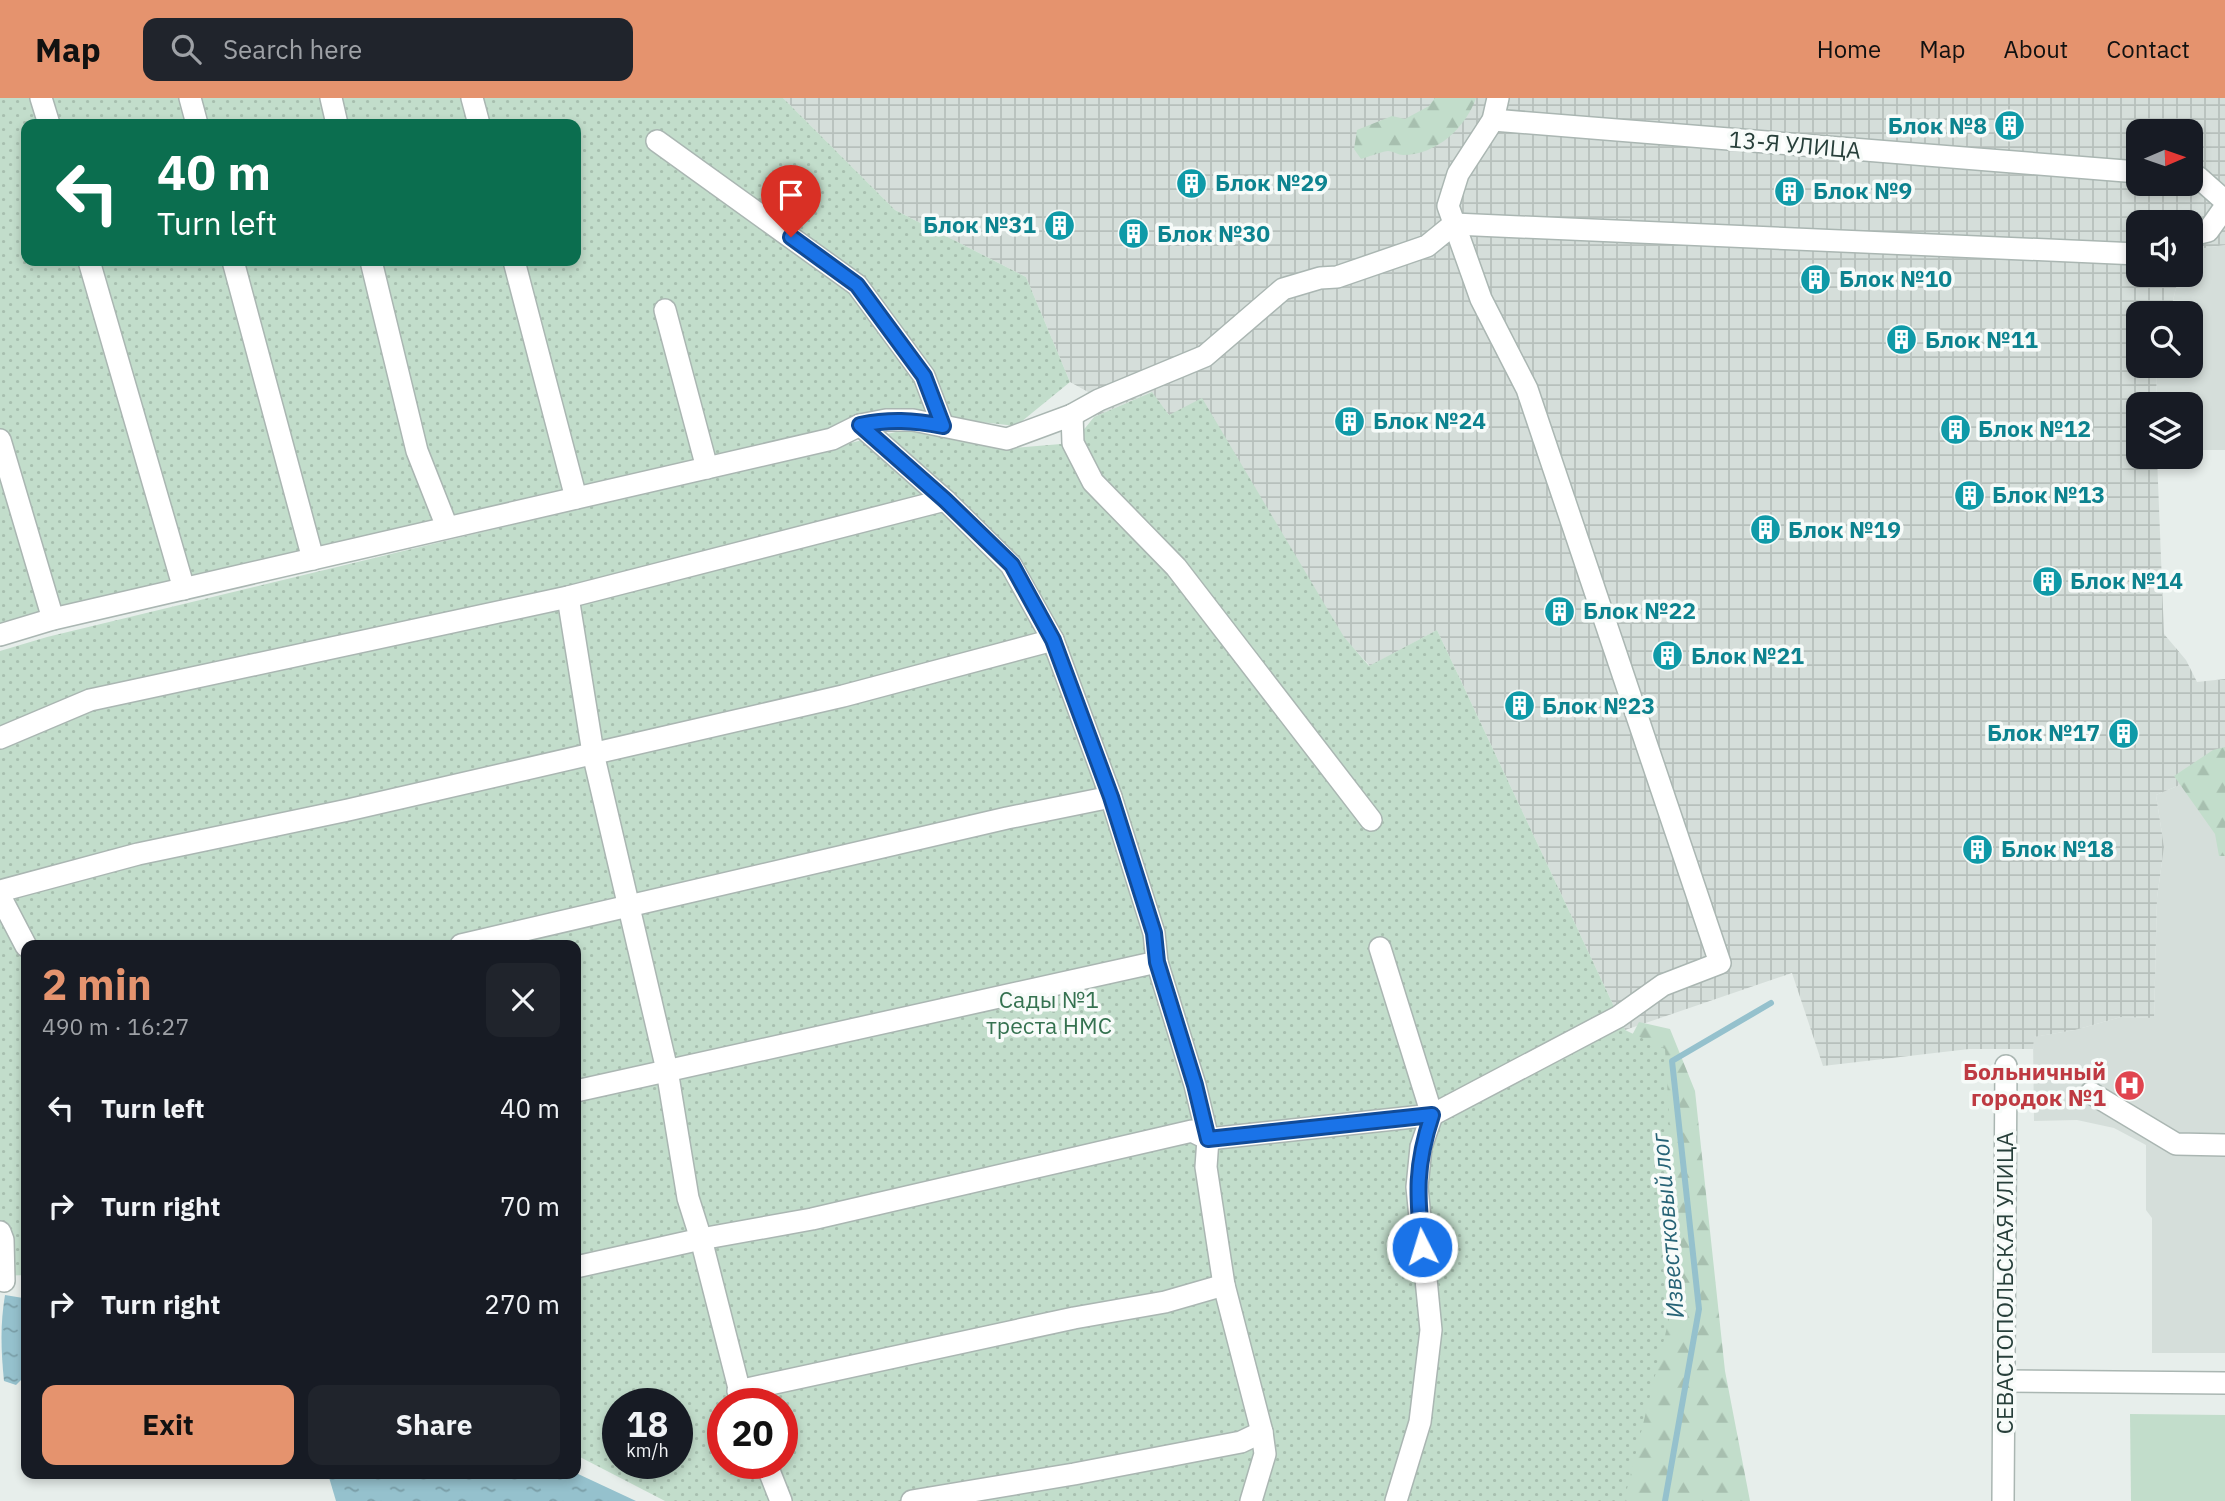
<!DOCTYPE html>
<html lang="en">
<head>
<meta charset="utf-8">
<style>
	:root { --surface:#171b24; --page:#20242c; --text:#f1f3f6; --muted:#9ea1a6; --accent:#e5936e }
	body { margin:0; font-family:"IBM Plex Sans",sans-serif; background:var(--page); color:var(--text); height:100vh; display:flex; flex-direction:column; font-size:26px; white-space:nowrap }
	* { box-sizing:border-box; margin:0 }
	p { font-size:23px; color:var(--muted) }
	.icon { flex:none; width:38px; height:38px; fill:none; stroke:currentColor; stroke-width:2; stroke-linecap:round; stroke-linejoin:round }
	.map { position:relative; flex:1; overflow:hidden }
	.drawer { position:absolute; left:21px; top:842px; width:560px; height:539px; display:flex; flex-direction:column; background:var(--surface); border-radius:14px; box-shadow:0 4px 10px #0003 }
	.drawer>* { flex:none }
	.top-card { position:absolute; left:21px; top:21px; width:560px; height:147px; border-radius:14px; box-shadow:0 4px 10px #0003; background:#0b6e4f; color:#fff; overflow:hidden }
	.needle { width:46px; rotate:88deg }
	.tools { position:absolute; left:2126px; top:21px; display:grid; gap:14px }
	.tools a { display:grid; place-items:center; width:77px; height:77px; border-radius:14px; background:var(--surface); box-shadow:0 4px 10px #0003; font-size:35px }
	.speed { position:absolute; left:602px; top:1290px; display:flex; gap:14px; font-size:35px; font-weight:700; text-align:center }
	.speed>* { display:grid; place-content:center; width:91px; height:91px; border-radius:50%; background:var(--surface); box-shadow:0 4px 10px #0003; line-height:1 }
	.speed small { font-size:18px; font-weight:400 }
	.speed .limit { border:10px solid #d22; background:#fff; color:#111 }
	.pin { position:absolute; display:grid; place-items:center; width:60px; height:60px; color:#fff; margin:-72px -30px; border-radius:50% 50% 50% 0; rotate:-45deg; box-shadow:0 0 7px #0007 }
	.pin .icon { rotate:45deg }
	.me { position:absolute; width:77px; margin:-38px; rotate:355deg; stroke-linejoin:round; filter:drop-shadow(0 0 5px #0008) }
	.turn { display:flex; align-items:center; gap:24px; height:147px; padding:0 21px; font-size:32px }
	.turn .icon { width:91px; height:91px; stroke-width:2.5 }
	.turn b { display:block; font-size:49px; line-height:60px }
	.round { display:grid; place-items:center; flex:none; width:74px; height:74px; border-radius:14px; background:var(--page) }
	.overview { display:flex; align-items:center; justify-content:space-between; height:119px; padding:0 21px }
	h1 { font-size:42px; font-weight:700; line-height:52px; color:var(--accent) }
	.cta { display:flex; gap:14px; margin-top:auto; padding:14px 21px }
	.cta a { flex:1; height:80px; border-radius:14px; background:var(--accent); color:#111; font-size:28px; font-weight:700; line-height:80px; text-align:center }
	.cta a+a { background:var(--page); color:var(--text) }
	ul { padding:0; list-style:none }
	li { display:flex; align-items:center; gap:21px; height:98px; padding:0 21px }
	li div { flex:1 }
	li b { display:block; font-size:26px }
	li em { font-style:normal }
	header { display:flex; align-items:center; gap:42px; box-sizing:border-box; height:98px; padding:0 35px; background:var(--accent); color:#111 }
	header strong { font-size:33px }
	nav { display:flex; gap:38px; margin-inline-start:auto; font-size:24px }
	.search { width:490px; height:63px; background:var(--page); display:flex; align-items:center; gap:18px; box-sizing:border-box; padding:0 24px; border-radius:14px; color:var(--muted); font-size:26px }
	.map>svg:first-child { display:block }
</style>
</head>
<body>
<header>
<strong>Map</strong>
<div class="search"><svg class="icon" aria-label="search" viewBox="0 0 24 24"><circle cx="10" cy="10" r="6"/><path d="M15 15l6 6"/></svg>Search here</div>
<nav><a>Home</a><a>Map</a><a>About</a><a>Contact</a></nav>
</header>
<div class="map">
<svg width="2225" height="1403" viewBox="0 0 2225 1403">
	<defs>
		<pattern id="industrial-grid" width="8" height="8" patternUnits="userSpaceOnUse" patternTransform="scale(1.75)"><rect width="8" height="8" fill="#d5deda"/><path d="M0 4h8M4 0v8" fill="none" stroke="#b7c0bc"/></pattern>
		<pattern id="forest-firs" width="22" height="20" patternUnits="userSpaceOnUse" patternTransform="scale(1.75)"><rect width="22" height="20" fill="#c2ddcb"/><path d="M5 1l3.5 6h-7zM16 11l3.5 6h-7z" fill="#a7bfaf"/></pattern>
		<pattern id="garden-dots" width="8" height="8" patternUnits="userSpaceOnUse" patternTransform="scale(1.75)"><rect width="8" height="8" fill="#c2ddcb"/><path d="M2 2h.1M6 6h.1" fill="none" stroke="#a7bfaf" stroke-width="1.8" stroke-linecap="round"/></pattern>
		<pattern id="water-ripples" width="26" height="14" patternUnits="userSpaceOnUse" patternTransform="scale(1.75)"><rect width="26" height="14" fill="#95c1cd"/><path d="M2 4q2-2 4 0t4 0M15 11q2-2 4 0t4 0" fill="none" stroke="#7a9ea7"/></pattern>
	</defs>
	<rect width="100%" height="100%" fill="#e7eeeb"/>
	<g fill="#d5deda">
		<polygon points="2225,147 2225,352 2191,352 2191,306 2157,306 2156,268 2191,268 2191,215 2170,215 2179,177 2191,177 2191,152"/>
		<polygon points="2225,668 2225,1255 2152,1255 2152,1120 2146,1112 2146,1047 2114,1030 2077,1022 2034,1023 2033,939 2075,932 2121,919 2154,920 2157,800 2164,749 2156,697"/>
	</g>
	<path fill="url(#industrial-grid)" fill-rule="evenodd" d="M783,0H2225V147L2191,152V124H2138V177H2179L2170,215H2138V268H2156L2157,306H2138V359H2157L2164,536L2186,562L2197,584L2225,581V668L2156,697L2164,749L2157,800L2154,920L2121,919L2075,932L2034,939L2033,951H1969L1823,968L1792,875L1625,932L1437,532L1370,568L1344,540L1151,294L1094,319L1088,307L1090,295L1070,284L1026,179L895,112ZM2138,33H2191V86H2138Z"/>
	<polygon fill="#c2ddcb" points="2130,1316 2225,1317 2225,1403 2131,1403"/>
	<g fill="url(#forest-firs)">
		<path d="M1435,0H1476C1466,29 1437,57 1403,57C1398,57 1393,53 1388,53C1379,54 1369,59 1361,61L1354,51L1357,32L1392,18L1405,21L1429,8Z"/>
		<polygon points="2225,649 2225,758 2219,758 2215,736 2174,678 2213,652"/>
		<polygon points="1639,924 1670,931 1695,993 1725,1273 1750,1403 1571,1403 1629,943"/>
	</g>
	<g fill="url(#garden-dots)" fill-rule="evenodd">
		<path d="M0,0H783L895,112L1026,179L1070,284L1016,328L910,316L0,526ZM26,26H576V163H26Z"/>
		<path d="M1152,294L1169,317L1202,300L1344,539L1369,568L1437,532L1625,932L1665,951L1679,1181L1624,1403H665L576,1357V847H26V1177L0,1178V553L47,539L904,332L1002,351L1073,345L1094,319ZM618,1306H677V1365H618ZM723,1306H782V1365H723Z"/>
	</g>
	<g fill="url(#water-ripples)">
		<path d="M5,1197L23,1200L26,1205V1277L16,1287L4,1283C1,1253 0,1227 5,1197Z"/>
		<polygon points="576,1375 636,1403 336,1403 328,1376"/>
	</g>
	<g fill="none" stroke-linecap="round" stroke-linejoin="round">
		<polyline stroke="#95c1cd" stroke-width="6" points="1665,1403 1699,1211 1672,963 1771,905"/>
		<defs>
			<g id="minor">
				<polyline points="41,0 49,26"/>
				<polyline points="190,0 197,26"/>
				<polyline points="331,0 337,26"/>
				<polyline points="472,0 479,26"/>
				<polyline points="1493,22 2138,74"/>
				<polyline points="657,43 857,187 924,278 943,328"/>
				<polyline points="2191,79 2198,79 2225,103"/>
				<polyline points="2191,137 2208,133 2225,109"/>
				<polyline points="89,163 184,491"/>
				<polyline points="233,163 313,461"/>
				<polyline points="371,163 417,353 447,429"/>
				<polyline points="514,163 576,400"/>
				<polyline points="665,212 707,370"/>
				<polyline points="1072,317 1073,345 1093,384 1176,469 1371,722"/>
				<polyline points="860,327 945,402 1011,467 1053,542 1111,699 1154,835 1157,864 1195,987 1208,1041 1206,1069 1224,1187 1262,1334 1265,1356 1251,1403"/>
				<polyline points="0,342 53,521"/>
				<polyline points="568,499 593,655 667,972 688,1100 701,1141 743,1306"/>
				<polyline points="0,537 53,521 832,341 860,327 886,322 913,322 1007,341 1072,317 1099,302 1205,258 1283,191 1320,180 1337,179 1427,148 1454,126 2138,156"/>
				<polyline points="0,640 90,602 568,499 945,402"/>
				<polyline points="0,793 138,756 348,712 843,598 1053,542"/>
				<polyline points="0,798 26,848"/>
				<polyline points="461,847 1007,720 1111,699"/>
				<polyline points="1380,850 1432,1017 1421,1049 1417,1089 1431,1232 1420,1324 1396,1403"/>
				<polyline points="576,993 1157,864"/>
				<polyline points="2091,995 2176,1046 2225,1047"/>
				<polyline points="0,1134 3,1142 4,1183"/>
				<polyline points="576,1169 701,1141 812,1121 1192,1033 1208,1041 1432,1017 1618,919 1663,887 1720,865 1527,291 1481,201 1448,108 1458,76 1493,22 1498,0"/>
				<polyline points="2005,1283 2225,1285"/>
				<polyline points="738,1293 1074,1220 1165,1204 1224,1187"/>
				<polyline points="766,1365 781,1403"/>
				<polyline points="912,1403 1074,1376 1241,1344 1262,1334"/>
				<polyline points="2003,1403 2006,968"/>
			</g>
		</defs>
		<use href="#minor" stroke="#aab6b2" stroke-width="24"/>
		<use href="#minor" stroke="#fff" stroke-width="21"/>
	</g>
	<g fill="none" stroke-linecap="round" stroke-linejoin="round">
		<defs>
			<path id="route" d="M791,139L857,187L924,278L943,328C913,322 889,321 860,327L945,402L1012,467L1053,542L1111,699L1154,835L1157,864L1195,987L1208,1041L1432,1017C1415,1068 1417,1096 1422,1149"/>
		</defs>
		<use href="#route" stroke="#114b97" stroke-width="18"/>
		<use href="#route" stroke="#1a73e8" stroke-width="12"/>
	</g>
	<defs>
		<symbol id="building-disc" viewBox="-11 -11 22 22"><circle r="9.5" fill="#0f9aa8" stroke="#f7fbf9"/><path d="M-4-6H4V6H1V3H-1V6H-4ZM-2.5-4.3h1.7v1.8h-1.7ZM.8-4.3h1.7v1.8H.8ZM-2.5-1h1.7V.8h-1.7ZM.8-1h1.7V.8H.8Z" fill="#fff"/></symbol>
		<symbol id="hospital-disc" viewBox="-11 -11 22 22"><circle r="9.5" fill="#e0444e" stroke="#f7fbf9"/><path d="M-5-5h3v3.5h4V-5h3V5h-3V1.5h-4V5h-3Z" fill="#fff"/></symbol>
	</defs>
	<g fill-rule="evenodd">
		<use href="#building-disc" x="1992" y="10" width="35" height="35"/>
		<use href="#building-disc" x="1174" y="68" width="35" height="35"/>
		<use href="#building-disc" x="1772" y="76" width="35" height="35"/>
		<use href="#building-disc" x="1042" y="110" width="35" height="35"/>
		<use href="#building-disc" x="1116" y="118" width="35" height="35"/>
		<use href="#building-disc" x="1798" y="164" width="35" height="35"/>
		<use href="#building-disc" x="1884" y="224" width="35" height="35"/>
		<use href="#building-disc" x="1332" y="306" width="35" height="35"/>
		<use href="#building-disc" x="1938" y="314" width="35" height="35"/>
		<use href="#building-disc" x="1952" y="380" width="35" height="35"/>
		<use href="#building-disc" x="1748" y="414" width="35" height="35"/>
		<use href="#building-disc" x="2030" y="466" width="35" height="35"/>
		<use href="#building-disc" x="1542" y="496" width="35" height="35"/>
		<use href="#building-disc" x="1650" y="540" width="35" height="35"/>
		<use href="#building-disc" x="1502" y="590" width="35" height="35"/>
		<use href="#building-disc" x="2106" y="618" width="35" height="35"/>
		<use href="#building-disc" x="1960" y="734" width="35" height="35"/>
		<use href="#hospital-disc" x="2112" y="970" width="35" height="35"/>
	</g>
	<g text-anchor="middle" stroke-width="7" stroke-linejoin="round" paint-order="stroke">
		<g font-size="23" font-weight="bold" fill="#0d838f" stroke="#f7fbf9" text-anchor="start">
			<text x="1987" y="36" text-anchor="end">Блок №8</text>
			<text x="1215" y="93">Блок №29</text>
			<text x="1813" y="101">Блок №9</text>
			<text x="1036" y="135" text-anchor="end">Блок №31</text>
			<text x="1157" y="144">Блок №30</text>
			<text x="1839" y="189">Блок №10</text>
			<text x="1925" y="250">Блок №11</text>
			<text x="1373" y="331">Блок №24</text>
			<text x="1978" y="339">Блок №12</text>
			<text x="1992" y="405">Блок №13</text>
			<text x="1788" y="440">Блок №19</text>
			<text x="2070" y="491">Блок №14</text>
			<text x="1583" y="521">Блок №22</text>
			<text x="1691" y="566">Блок №21</text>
			<text x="1542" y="616">Блок №23</text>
			<text x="2100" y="643" text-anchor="end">Блок №17</text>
			<text x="2001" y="759">Блок №18</text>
		</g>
		<g font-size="23" fill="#273f3a" stroke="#f7fbf9">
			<text transform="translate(1795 47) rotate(5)" y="8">13-Я УЛИЦА</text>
			<text transform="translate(2005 1185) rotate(-90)" y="8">СЕВАСТОПОЛЬСКАЯ УЛИЦА</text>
		</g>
		<g font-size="23" fill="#357250" stroke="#f7fbf9">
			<text x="1049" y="910">Сады №1<tspan x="1049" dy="26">треста НМС</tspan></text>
		</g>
		<g font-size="23" font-weight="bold" fill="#be3a42" stroke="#f7fbf9" text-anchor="end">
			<text x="2106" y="982">Больничный<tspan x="2106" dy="26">городок №1</tspan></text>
		</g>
		<g font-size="24" font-style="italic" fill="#266376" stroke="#f7fbf9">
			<text transform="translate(1668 1128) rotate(-95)" y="8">Известковый лог</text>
		</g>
	</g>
</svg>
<div class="tools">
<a><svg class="needle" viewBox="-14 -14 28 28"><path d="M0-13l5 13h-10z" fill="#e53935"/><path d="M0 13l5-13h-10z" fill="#9ea1a6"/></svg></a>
<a><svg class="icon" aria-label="sound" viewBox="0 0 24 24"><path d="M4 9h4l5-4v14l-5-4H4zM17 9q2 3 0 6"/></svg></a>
<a><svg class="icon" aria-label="search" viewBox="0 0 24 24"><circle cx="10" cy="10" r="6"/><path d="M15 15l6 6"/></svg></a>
<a><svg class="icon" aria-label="layers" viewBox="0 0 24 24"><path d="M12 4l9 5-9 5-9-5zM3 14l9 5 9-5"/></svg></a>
</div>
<div class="speed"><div>18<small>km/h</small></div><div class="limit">20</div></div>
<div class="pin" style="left:791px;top:139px;background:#d93025"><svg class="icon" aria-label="arrive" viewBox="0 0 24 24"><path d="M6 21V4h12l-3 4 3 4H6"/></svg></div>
<svg class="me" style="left:1422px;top:1149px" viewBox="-20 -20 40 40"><circle r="17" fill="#1a73e8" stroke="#fff" stroke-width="3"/><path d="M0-11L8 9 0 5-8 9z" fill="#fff"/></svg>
<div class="top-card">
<div class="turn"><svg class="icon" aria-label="left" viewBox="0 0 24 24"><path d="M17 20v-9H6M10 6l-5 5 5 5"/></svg><div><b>40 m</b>Turn left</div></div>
</div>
<section class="drawer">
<div class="overview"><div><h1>2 min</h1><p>490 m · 16:27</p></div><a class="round"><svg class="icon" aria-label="close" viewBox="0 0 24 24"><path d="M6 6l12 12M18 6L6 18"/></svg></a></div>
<ul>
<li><svg class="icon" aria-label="left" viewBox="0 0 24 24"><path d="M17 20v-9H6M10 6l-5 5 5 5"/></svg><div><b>Turn left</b></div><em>40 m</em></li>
<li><svg class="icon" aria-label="right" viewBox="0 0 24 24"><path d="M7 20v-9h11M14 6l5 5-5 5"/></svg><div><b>Turn right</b></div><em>70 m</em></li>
<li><svg class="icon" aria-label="right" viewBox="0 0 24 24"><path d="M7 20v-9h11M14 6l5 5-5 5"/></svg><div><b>Turn right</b></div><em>270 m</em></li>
</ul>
<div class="cta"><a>Exit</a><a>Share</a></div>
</section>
</div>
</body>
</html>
